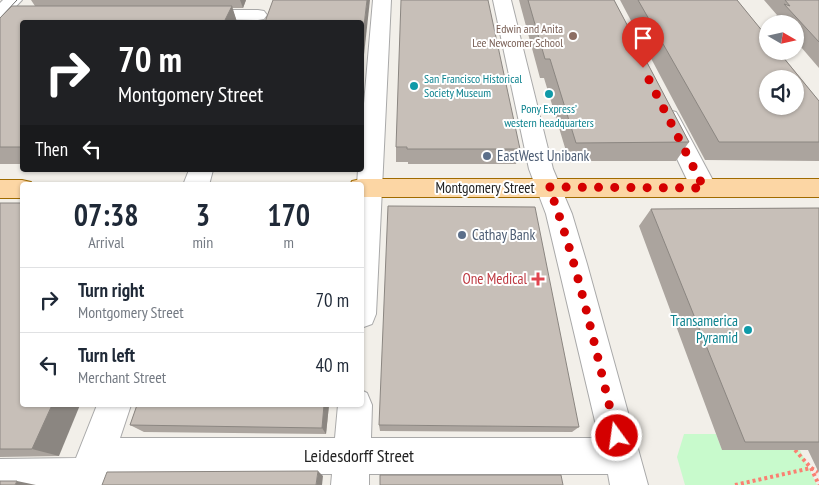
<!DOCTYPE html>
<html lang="en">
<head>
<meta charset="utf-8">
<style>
	:root { --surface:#fff; --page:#f2f2f3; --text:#1f2937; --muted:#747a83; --line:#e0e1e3 }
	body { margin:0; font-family:"PT Sans Narrow",sans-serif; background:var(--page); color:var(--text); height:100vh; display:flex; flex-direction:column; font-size:19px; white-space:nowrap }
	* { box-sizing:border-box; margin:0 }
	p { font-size:16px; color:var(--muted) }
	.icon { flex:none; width:28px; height:28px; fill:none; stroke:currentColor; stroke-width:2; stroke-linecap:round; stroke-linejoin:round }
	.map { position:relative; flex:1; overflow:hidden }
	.side { position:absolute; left:20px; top:182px; width:344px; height:225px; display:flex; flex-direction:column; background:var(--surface); border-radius:5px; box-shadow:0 1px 4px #0004 }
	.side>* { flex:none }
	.hud { position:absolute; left:20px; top:20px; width:344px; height:152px; border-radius:5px; box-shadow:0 1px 4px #0004; background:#202124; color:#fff; overflow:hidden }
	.needle { width:32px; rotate:99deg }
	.buttons { position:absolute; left:759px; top:15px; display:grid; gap:10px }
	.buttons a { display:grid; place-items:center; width:45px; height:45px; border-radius:50%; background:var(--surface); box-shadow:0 1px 4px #0004; font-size:25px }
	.pin { position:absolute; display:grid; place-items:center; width:42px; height:42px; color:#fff; margin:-51px -21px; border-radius:50% 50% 50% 0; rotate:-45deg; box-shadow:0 0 5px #0007 }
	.pin .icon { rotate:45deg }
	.me { position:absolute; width:55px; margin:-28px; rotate:346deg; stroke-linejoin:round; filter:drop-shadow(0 0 4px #0008) }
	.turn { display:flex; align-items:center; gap:18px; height:105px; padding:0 15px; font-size:22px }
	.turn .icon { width:65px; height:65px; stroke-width:2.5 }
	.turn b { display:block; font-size:35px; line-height:42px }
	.then { display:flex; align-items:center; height:48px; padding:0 15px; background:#0003; gap:10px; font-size:19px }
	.eta { display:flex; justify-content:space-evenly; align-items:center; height:85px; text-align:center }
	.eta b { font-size:30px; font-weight:700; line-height:35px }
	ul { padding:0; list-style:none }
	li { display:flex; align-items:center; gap:15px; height:65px; padding:0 15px; border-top:1px solid var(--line) }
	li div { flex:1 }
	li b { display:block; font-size:19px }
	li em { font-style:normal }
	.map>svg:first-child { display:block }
</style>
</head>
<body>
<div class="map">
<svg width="819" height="485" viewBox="0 0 819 485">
	<rect width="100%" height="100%" fill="#f2efe9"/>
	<polygon fill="#c8facc" points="684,434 716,434 722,450 800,450 817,485 685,485 677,457"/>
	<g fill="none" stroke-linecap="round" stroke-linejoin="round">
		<defs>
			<g id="minor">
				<polygon points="3,0 22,0 6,17 0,18 0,3"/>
				<polygon points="373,0 391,0 376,314 372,324 361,328 361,185 357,185 358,170 361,170 361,138"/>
				<polygon points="493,0 511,0 553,169 572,214 587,264 648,485 610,485 608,474 369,474 369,485 331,485 332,474 108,474 103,485 0,485 0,459 76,458 97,405 131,405 120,438 335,438 338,405 361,405 361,390 367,393 372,405 371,438 599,438 546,214 529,169"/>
				<polygon points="196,10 258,10 264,11 267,15 264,19 258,20 190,19 187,15 190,11"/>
				<polygon points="668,110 676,112 679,117 717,188 713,195 704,197 695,195 691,188 657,117 660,112"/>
				<polygon points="189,170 213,170 209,185 183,185"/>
			</g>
			<g id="major">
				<polygon points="361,179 819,179 819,197 361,197 361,185 350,185 352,181"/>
				<polygon points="0,180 22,180 31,182 32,185 22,185 22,198 0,198"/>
			</g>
		</defs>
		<use href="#minor" stroke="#a9a9a9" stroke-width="2"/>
		<use href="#major" stroke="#a06b00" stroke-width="2"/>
		<g stroke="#fa8072" stroke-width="4" stroke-dasharray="3 3" stroke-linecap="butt">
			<polyline points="795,450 811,468 819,485"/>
			<polyline points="735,485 811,468 818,472"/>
		</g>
		<use href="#minor" fill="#fff" fill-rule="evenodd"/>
		<use href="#major" fill="#fcd6a4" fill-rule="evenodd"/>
		<polyline stroke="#707070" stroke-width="1" points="0,18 17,0"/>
	</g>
	<g fill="#aba49e">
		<polygon points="31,0 246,0 243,8 232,8 237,22 22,22 22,164 0,164 0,18 35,6"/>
		<polygon points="519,0 614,0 689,142 676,161 569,161 544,78 540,78"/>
		<polygon points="620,0 737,0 819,101 819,161 705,160"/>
		<polygon points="764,0 819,0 819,68 795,40 795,24 781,24 775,17 777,15"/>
		<polygon points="396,147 520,149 516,164 408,164 408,162 396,162"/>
		<polygon points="0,203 59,456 0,457"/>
		<polygon points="819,208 819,473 808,450 722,450 639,226 651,209"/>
		<polygon points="137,405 329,405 326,434 144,432 130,425"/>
		<polygon points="379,425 579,427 572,432 380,431"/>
	</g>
	<g fill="#8b8681">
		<polygon points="240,0 246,0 243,8"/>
		<polygon points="367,0 370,0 361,82 361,51"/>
		<polygon points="232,6 237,22 224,22"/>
		<polygon points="52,405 80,405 59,456 32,449"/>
		<polygon points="324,405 329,405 326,434 322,428"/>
		<polygon points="318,471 323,476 322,485 316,485"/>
		<polygon points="17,481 36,485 15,485"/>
	</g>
	<g fill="#c7bfb8" stroke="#8b8681" fill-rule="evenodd">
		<polygon points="273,0 367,0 361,51 361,22 265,22"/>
		<polygon points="401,0 488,0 520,149 407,149 407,147 396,147"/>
		<polygon points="528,0 614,0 689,142 576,143 550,59 545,59"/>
		<path d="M638,0H737L768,38V51H778L819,101V142H719ZM768,79H795V106H768Z"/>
		<polygon points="785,0 819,0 819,42 784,4 790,6"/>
		<polygon points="12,6 232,6 224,22 22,22 22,147 0,147 0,18"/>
		<polygon points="0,203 22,203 22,405 52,405 32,449 0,449"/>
		<polygon points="388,206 535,207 579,427 379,425"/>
		<polygon points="819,208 819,442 745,442 651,209"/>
		<polygon points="137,405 324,405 322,428 130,425"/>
		<polygon points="318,471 316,485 102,485 107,472"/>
		<polygon points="380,475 561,475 563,485 380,485"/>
		<polygon points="0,481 17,481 15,485 0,485"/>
	</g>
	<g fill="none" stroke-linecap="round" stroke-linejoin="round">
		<path stroke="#d40000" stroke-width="9" stroke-dasharray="0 16.2" d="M617,436C596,354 579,267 549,187L704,188L643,68"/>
	</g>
	<circle fill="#8d6e63" stroke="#fff" stroke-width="2" cx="573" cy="36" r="5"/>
	<g fill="#0f9aa8" stroke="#fff" stroke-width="2">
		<circle cx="414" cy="86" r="5"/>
		<circle cx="549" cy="94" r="5"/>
		<circle cx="748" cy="330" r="5"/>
	</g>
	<g fill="#5c6f8a" stroke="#fff" stroke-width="2">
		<circle cx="487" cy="156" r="5"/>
		<circle cx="462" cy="235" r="5"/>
	</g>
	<path fill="#e0444e" stroke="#fff" stroke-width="2" d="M535.5 271.5h5v5h5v5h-5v5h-5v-5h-5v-5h5z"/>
	<g text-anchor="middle" stroke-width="4" stroke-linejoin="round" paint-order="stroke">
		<g font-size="12" fill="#785e54" stroke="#fff" text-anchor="end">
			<text x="563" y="33">Edwin and Anita<tspan x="563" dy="14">Lee Newcomer School</tspan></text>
		</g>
		<g font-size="12" fill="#0d838f" stroke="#fff" text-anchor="start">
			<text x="424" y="83">San Francisco Historical<tspan x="424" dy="14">Society Museum</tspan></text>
			<text x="549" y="113" text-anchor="middle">Pony Express’<tspan x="549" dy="14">western headquarters</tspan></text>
		</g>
		<g font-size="15" fill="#4e5e75" stroke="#fff" text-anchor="start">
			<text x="497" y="161">EastWest Unibank</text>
			<text x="472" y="240">Cathay Bank</text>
		</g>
		<g font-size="15" fill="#222" stroke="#fff">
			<text x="485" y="193">Montgomery Street</text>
		</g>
		<g font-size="15" fill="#be3a42" stroke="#fff" text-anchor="end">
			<text x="527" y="284">One Medical</text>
		</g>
		<g font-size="15" fill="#0d838f" stroke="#fff" text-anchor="end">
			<text x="738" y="326">Transamerica<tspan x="738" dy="17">Pyramid</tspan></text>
		</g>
		<g font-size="18" fill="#222" stroke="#fff">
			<text x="359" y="462">Leidesdorff Street</text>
		</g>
	</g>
</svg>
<div class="buttons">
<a><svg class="needle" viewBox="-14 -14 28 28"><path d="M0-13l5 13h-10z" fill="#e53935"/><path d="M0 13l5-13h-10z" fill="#747a83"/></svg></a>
<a><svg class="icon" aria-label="sound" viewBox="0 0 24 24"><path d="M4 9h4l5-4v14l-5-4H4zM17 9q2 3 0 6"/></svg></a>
</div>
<div class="pin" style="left:643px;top:68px;background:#d93025"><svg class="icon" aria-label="arrive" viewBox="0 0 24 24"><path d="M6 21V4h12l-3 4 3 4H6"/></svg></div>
<svg class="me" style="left:617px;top:436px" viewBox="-20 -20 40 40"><circle r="17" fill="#d40000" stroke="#fff" stroke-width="3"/><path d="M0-11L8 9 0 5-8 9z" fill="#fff"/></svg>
<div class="hud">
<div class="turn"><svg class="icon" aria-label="right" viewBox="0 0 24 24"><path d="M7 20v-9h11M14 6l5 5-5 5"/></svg><div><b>70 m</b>Montgomery Street</div></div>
<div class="then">Then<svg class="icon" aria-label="left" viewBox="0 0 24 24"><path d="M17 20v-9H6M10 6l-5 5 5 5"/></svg></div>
</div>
<section class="side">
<div class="eta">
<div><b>07:38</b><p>Arrival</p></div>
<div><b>3</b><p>min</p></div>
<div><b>170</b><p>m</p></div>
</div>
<ul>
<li><svg class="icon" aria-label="right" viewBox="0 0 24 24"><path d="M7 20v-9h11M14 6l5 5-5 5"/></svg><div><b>Turn right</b><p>Montgomery Street</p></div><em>70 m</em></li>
<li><svg class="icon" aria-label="left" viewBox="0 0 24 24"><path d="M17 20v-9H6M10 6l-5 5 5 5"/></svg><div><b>Turn left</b><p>Merchant Street</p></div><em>40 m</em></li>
</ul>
</section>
</div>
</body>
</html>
